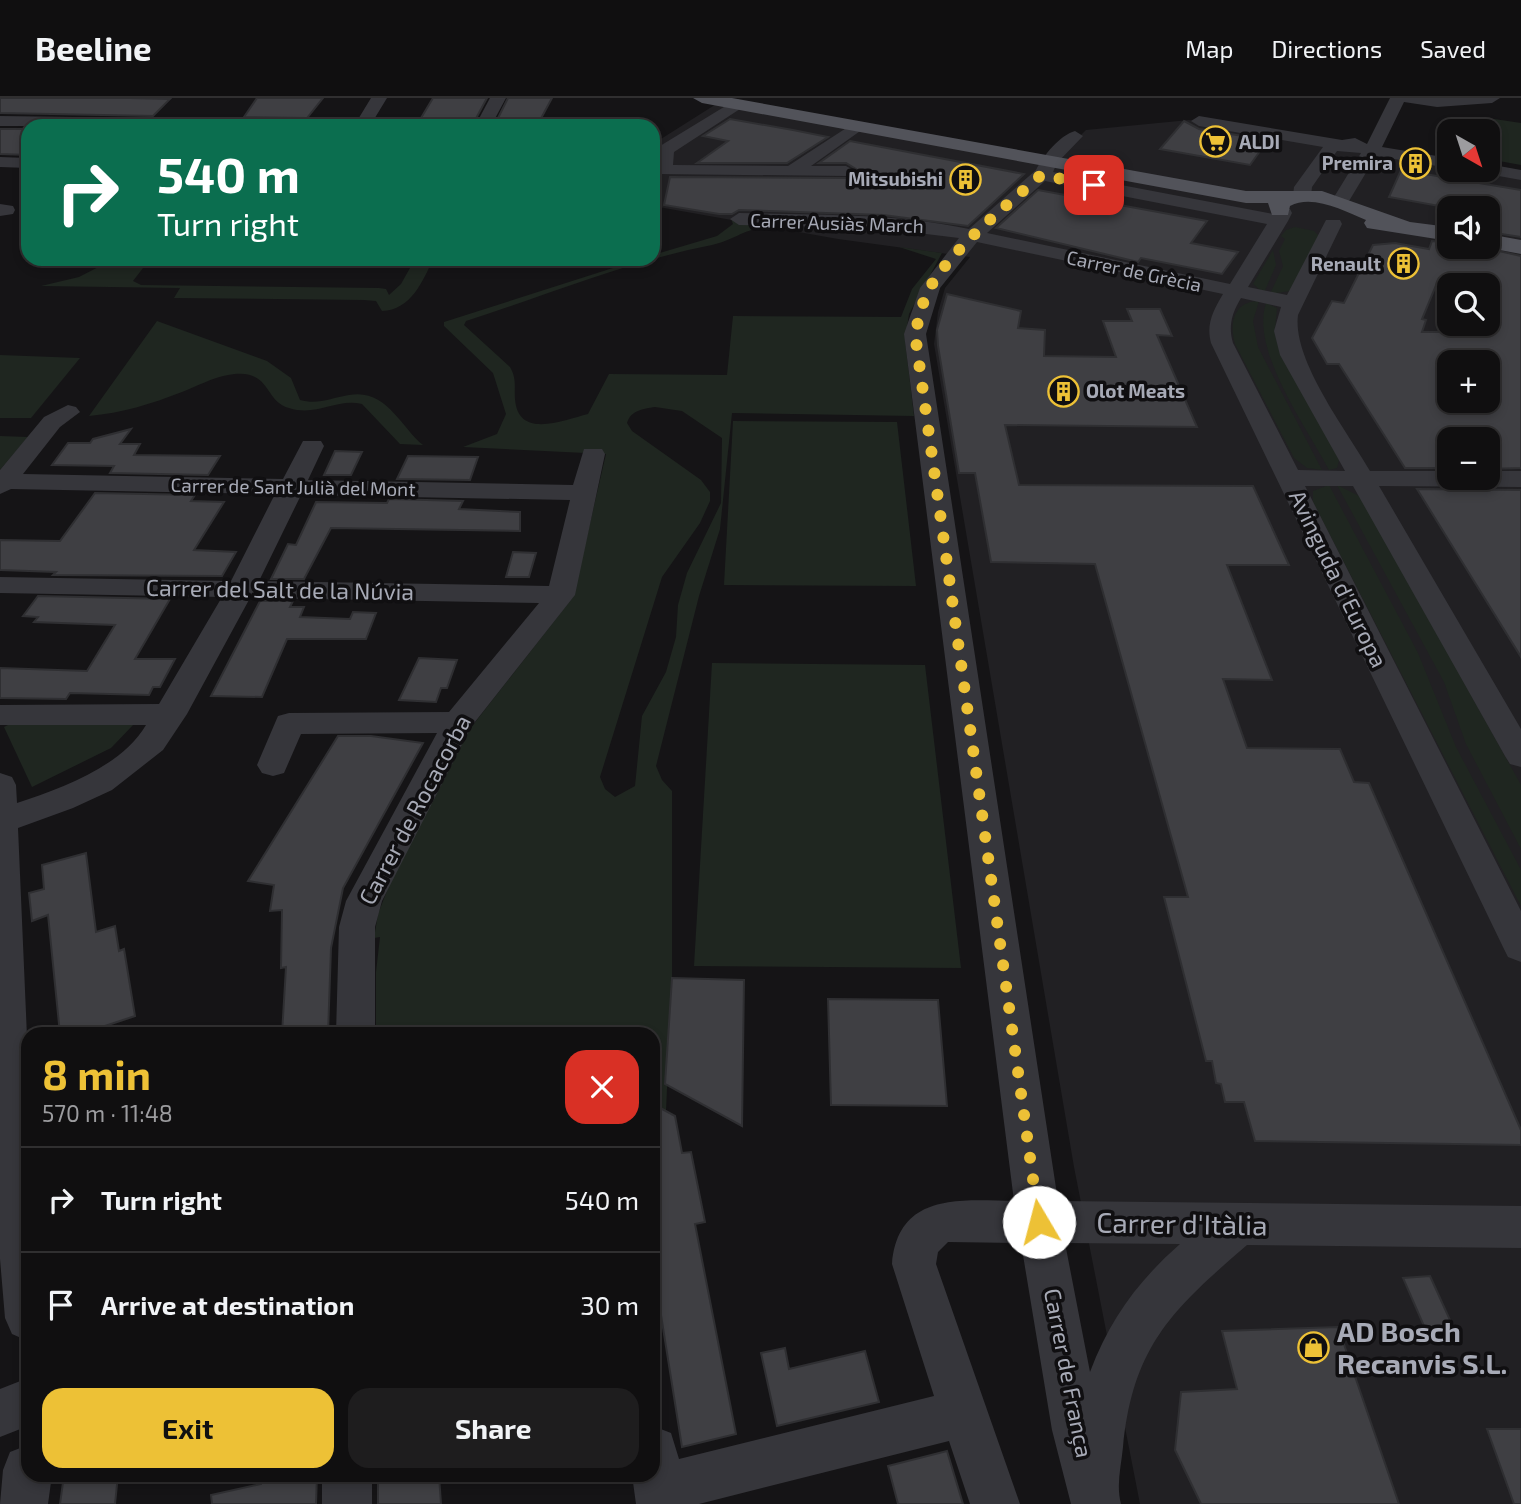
<!DOCTYPE html>
<html lang="en">
<head>
<meta charset="utf-8">
<style>
	:root { --surface:#100f10; --page:#1e1d1e; --text:#f1f3f6; --muted:#9c9c9f; --line:#302f30; --accent:#edc136 }
	body { margin:0; font-family:"Exo 2",sans-serif; background:var(--page); color:var(--text); height:100vh; display:flex; flex-direction:column; font-size:26px; white-space:nowrap }
	* { box-sizing:border-box; margin:0 }
	p { font-size:23px; color:var(--muted) }
	.icon { flex:none; width:38px; height:38px; fill:none; stroke:currentColor; stroke-width:2; stroke-linecap:round; stroke-linejoin:round }
	.map { position:relative; flex:1; overflow:hidden }
	.panel { position:absolute; left:21px; top:929px; width:639px; height:455px; display:flex; flex-direction:column; background:var(--surface); border-radius:21px; box-shadow:0 4px 10px #0003,0 0 0 2px var(--line) }
	.panel>* { flex:none }
	.guide { position:absolute; left:21px; top:21px; width:639px; height:147px; border-radius:21px; box-shadow:0 4px 10px #0003,0 0 0 2px var(--line); background:#0b6e4f; color:#fff; overflow:hidden }
	.needle { width:46px; rotate:141deg }
	.tools { position:absolute; left:1437px; top:21px; display:grid; gap:14px }
	.tools a { display:grid; place-items:center; width:63px; height:63px; border-radius:14px; background:var(--surface); box-shadow:0 4px 10px #0003,0 0 0 2px var(--line); font-size:35px }
	.pin { position:absolute; display:grid; place-items:center; width:60px; height:60px; color:#fff; margin:-30px; border-radius:14px; box-shadow:0 4px 10px #0006 }
	.me { position:absolute; width:77px; margin:-38px; rotate:352deg; stroke-linejoin:round; filter:drop-shadow(0 0 5px #0008) }
	.turn { display:flex; align-items:center; gap:24px; height:147px; padding:0 21px; font-size:32px }
	.turn .icon { width:91px; height:91px; stroke-width:2.5 }
	.turn b { display:block; font-size:49px; line-height:60px }
	.round { display:grid; place-items:center; flex:none; width:74px; height:74px; border-radius:21px; background:var(--page) }
	.head { display:flex; align-items:center; justify-content:space-between; height:119px; padding:0 21px }
	h1 { font-size:42px; font-weight:700; line-height:52px; color:var(--accent) }
	.button { display:flex; gap:14px; margin-top:auto; padding:14px 21px }
	.button a { flex:1; height:80px; border-radius:21px; background:var(--accent); color:#111; font-size:28px; font-weight:700; line-height:80px; text-align:center }
	.button a+a { background:var(--page); color:var(--text) }
	ul { padding:0; list-style:none }
	li { display:flex; align-items:center; gap:21px; height:105px; padding:0 21px; border-top:2px solid var(--line) }
	li div { flex:1 }
	li b { display:block; font-size:26px }
	li em { font-style:normal }
	header { display:flex; align-items:center; gap:42px; box-sizing:border-box; height:98px; padding:0 35px; background:var(--surface); border-bottom:2px solid var(--line) }
	header strong { font-size:33px }
	nav { display:flex; gap:38px; margin-inline-start:auto; font-size:24px }
	.map>svg:first-child { display:block }
</style>
</head>
<body>
<header>
<strong>Beeline</strong>
<nav><a>Map</a><a>Directions</a><a>Saved</a></nav>
</header>
<div class="map">
<svg width="1521" height="1406" viewBox="0 0 1521 1406">
	<rect width="100%" height="100%" fill="#151416"/>
	<path fill="#212023" fill-rule="evenodd" d="M721,3L1054,64L1086,32L1189,22L1449,62V72H1488V68L1521,73V1406H1140L1074,1069L934,246L938,214L945,190L970,159L838,141L653,108V46ZM1449,110H1488V149H1449ZM1449,187H1488V226H1449ZM1449,264H1488V303H1449ZM1449,341H1488V380H1449Z"/>
	<g fill="#1f2620" fill-rule="evenodd">
		<polygon points="1481,19 1521,25 1521,67 1488,61 1488,33 1475,33"/>
		<path d="M731,121L773,128C744,130 735,142 712,147C629,163 547,197 466,223L464,227L510,269C517,281 514,289 515,301C518,342 564,322 588,316L609,276L727,277L733,218L901,219L912,191L936,161L899,149L942,155L909,216L905,242L914,318L732,315L720,431L699,498L656,668L662,682L672,693V880L666,1013L653,1006V936H376V874L380,839L374,840L378,816L392,780L469,632L573,499L606,356L463,349L497,336L506,316L493,275L444,228V224L641,161H653V157L717,138L733,126ZM655,309L682,313L722,340L721,405L687,475L678,507L676,539L666,574L642,618L635,688L615,699L605,691L600,679L662,479L700,425L710,403V394L701,382L632,333L627,325C631,312 643,311 655,309Z"/>
		<polygon points="1295,129 1314,133 1319,138 1290,193 1270,196 1283,168 1279,153 1285,141 1281,138 1286,132"/>
		<polygon points="1273,152 1276,167 1264,195 1253,186"/>
		<path d="M114,161H150L133,183L141,187L379,190L386,191L389,197L401,186L415,161H433C423,183 411,212 382,213L376,203L364,202L174,200L180,190L41,188L79,179Z"/>
		<path d="M1259,203L1253,223L1258,249L1322,372L1307,370L1294,360L1235,246C1229,225 1234,203 1259,203Z"/>
		<path d="M1266,205L1277,210L1275,232L1339,362L1337,370L1329,372C1307,330 1250,252 1266,205Z"/>
		<path d="M157,223L267,263L291,280L300,302C318,307 331,300 349,297C386,290 400,328 423,347L400,346L362,306C336,300 317,319 289,310C263,303 272,269 228,277C212,280 197,288 182,294C151,306 122,315 89,318Z"/>
		<polygon points="0,257 80,260 31,320 0,320"/>
		<polygon points="733,323 897,324 916,488 724,487"/>
		<polygon points="0,338 28,339 0,372"/>
		<polygon points="1329,387 1418,555 1456,649 1521,772 1521,808 1313,404 1313,393"/>
		<polygon points="1337,387 1361,399 1521,687 1521,751 1466,646 1444,584"/>
		<polygon points="712,565 925,567 961,870 694,868"/>
		<polygon points="14,624 134,626 111,650 32,689 4,629"/>
	</g>
	<g fill="#3f3f43" stroke="#2f2f32" stroke-width="2" fill-rule="evenodd">
		<polygon points="0,0 130,0 170,1 153,18 0,15"/>
		<polygon points="257,0 323,0 307,20 244,19"/>
		<polygon points="433,0 487,0 473,26 418,25"/>
		<polygon points="508,0 552,0 538,26 495,26"/>
		<polygon points="730,21 793,32 828,39 787,65 697,65 728,43 703,38"/>
		<polygon points="1184,23 1199,31 1268,42 1250,67 1160,51"/>
		<polygon points="0,31 28,31 28,57 0,56"/>
		<polygon points="850,43 1024,76 968,128 883,117 739,112 732,116 719,116 664,107 670,79 847,80 856,75 856,71 846,65 819,65"/>
		<polygon points="1401,72 1521,92 1521,139 1488,134 1488,110 1449,110 1449,126 1439,125 1445,109 1389,99"/>
		<polygon points="1038,92 1207,123 1191,145 1238,154 1222,176 1141,160 1138,164 996,130"/>
		<path d="M1432,143L1449,145V149H1481L1521,158V370L1488,371V341H1449V370H1405L1339,266H1327L1312,240L1332,203L1344,205L1373,147L1395,145L1429,151ZM1439,180L1488,187V234H1422L1426,222L1422,221ZM1449,264H1488V303H1449Z"/>
		<polygon points="947,196 1021,213 1018,230 1045,232 1044,258 1116,259 1103,223 1132,223 1127,211 1160,211 1172,238 1157,237 1197,329 1005,327 1019,387 1253,388 1289,467 1227,467 1272,582 1223,581 1247,650 1340,651 1354,684 1369,685 1521,1032 1521,1047 1255,1043 1244,1004 1225,1004 1221,986 1216,985 1212,963 1206,963 1164,799 1188,799 1095,466 991,464 975,375 959,375 938,248 937,232"/>
		<polygon points="131,331 120,346 140,346 134,357 220,358 208,377 110,375 114,368 52,367 68,345 90,345 93,341"/>
		<polygon points="335,353 362,354 351,377 324,377"/>
		<polygon points="408,358 478,359 470,382 397,381"/>
		<polygon points="1417,391 1521,392 1521,559 1464,467"/>
		<polygon points="95,395 195,397 191,403 224,404 194,452 236,454 222,478 53,477 56,474 0,472 0,442 60,443"/>
		<polygon points="389,401 463,403 459,411 520,414 520,433 331,430 304,481 271,481 288,446 296,447 316,404 387,405"/>
		<polygon points="513,454 536,455 529,479 506,479"/>
		<polygon points="38,498 170,501 135,561 175,561 160,589 153,589 149,597 70,595 66,601 0,600 0,570 87,573 115,527 34,524 38,519 23,518"/>
		<polygon points="260,503 293,503 290,509 304,509 300,519 350,521 353,514 376,515 366,541 287,541 262,599 211,598"/>
		<polygon points="419,560 457,562 447,590 441,590 436,604 399,602"/>
		<polygon points="338,638 371,638 423,645 343,790 331,850 328,936 282,936 286,869 281,870 282,812 270,813 274,787 248,783"/>
		<polygon points="86,755 96,834 115,828 119,853 124,851 135,918 102,929 104,936 60,936 48,817 32,823 29,795 44,791 42,767"/>
		<polygon points="672,880 744,882 742,1028 665,986"/>
		<polygon points="828,901 938,902 947,1008 831,1007"/>
		<polygon points="653,1006 675,1018 682,1055 691,1054 705,1124 695,1126 736,1336 682,1349 653,1167"/>
		<polygon points="1430,1178 1455,1233 1427,1235 1403,1180"/>
		<polygon points="1338,1229 1399,1406 1201,1406 1175,1352 1181,1294 1237,1291 1222,1233"/>
		<polygon points="785,1250 789,1271 865,1253 879,1304 777,1328 761,1255"/>
		<polygon points="1487,1331 1521,1331 1521,1406 1514,1406"/>
		<polygon points="947,1353 963,1406 898,1406 888,1368"/>
		<polygon points="64,1377 118,1377 115,1406 60,1406"/>
		<polygon points="261,1377 317,1377 316,1406 212,1406 211,1397 261,1386"/>
		<polygon points="378,1377 439,1377 441,1406 378,1406"/>
	</g>
	<g fill="none" stroke-linecap="round" stroke-linejoin="round">
		<g fill="#36363b" fill-rule="evenodd">
			<polygon points="371,0 387,0 373,23 387,25 389,28 0,28 0,18 357,23"/>
			<polygon points="490,0 506,0 491,28 475,28"/>
			<polygon points="1390,0 1500,0 1492,5 1437,9 1404,4 1382,49 1449,60 1449,70 1376,58 1346,108 1340,109 1331,104 1361,55 1337,53 1312,89 1311,98 1302,103 1293,98 1294,89 1323,49 1199,28 1191,23 1199,18 1342,42 1355,40 1367,46"/>
			<polygon points="737,1 743,3 743,9 674,54 673,67 788,68 857,23 863,25 863,31 811,68 846,68 855,73 846,78 658,76 655,72 660,48"/>
			<path d="M1075,33L1083,38L1057,65L1053,74L1273,116L1276,111H1290L1292,115L1288,123L1248,189L1287,197L1326,122H1340L1342,126L1298,217C1292,262 1347,333 1370,373H1449V380H1488V373H1521V389L1379,388L1521,631V669L1510,666L1505,658L1353,388H1305L1521,813V864L1508,859L1503,849L1211,245C1206,226 1213,213 1223,196L977,144L940,190L926,236L1058,1103L1521,1108V1150L1247,1147C1173,1211 1133,1247 1123,1349C1121,1369 1116,1387 1121,1406H1071L1052,1332L1021,1145L948,1144L938,1154L936,1166L1020,1406H970L949,1343L699,1406H636L632,1377H653V1328L671,1335L679,1361L934,1298L892,1166C898,1094 961,1102 1014,1103L904,236L920,190L959,140L877,130L739,127L730,121L739,115C816,117 893,115 969,131L1036,72C1043,58 1060,37 1075,33ZM1045,83L1267,126L1230,186L987,135ZM1241,200L1281,209L1274,233L1280,257L1345,373L1298,372L1233,245C1228,228 1232,215 1241,200ZM1065,1145L1180,1146C1138,1183 1110,1221 1090,1274Z"/>
			<polygon points="0,59 28,60 28,70 0,69"/>
			<polygon points="1488,66 1521,72 1521,82 1482,75 1480,72 1488,72"/>
			<polygon points="0,106 13,108 15,112 13,116 0,118"/>
			<path d="M68,307L76,309L80,314L60,329L23,376L283,381L303,343H321L324,348L308,382L573,387L584,351H602L605,356L575,497L471,629L382,803L375,829V936H336L339,829L346,803L437,635L301,636L284,675L273,678L262,675L257,667L278,618L289,615L449,614L539,505L250,500L187,616L163,652L112,692L73,710L18,730L28,962V1243L12,1236L5,1220L0,1161V675L12,679L16,687L17,705C62,690 121,669 146,627H0V607L159,606L222,499L0,495V479L231,483L275,396L11,391L0,396V372L44,319ZM301,397L570,402L549,488L259,483Z"/>
			<polygon points="28,1280 28,1328 0,1339 0,1291"/>
			<polygon points="28,1347 28,1377 52,1377 48,1406 0,1406 3,1372 10,1354"/>
			<rect x="322" y="1377" width="50" height="29"/>
		</g>
		<g fill="#52535a" fill-rule="evenodd">
			<path d="M693,0H732L1246,93H1322L1410,124L1449,129V143L1367,130L1364,125L1366,122C1344,113 1313,96 1290,108L1288,117H1272L1268,105H1246L702,5Z"/>
			<polygon points="1488,136 1521,142 1521,156 1484,149 1488,149"/>
		</g>
	</g>
	<g fill="none" stroke-linecap="round" stroke-linejoin="round">
		<path stroke="#edc136" stroke-width="12" stroke-dasharray="0 21.6" d="M1039,1124L915,236C919,220 922,204 930,189C957,146 1003,111 1041,77L1094,87"/>
	</g>
	<defs>
		<symbol id="supermarket-ring" viewBox="-11 -11 22 22"><circle r="9.5" fill="#100f11" stroke="#edc136" stroke-width="1.5"/><path d="M-6-5.5h2.5l.6 2H6L4.5 2H-2.5L-4.4-4H-6ZM-1.5 3.2a1.3 1.3 0 1 0 .1 0ZM3 3.2a1.3 1.3 0 1 0 .1 0Z" fill="#edc136"/></symbol>
		<symbol id="building-ring" viewBox="-11 -11 22 22"><circle r="9.5" fill="#100f11" stroke="#edc136" stroke-width="1.5"/><path d="M-4-6H4V6H1V3H-1V6H-4ZM-2.5-4.3h1.7v1.8h-1.7ZM.8-4.3h1.7v1.8H.8ZM-2.5-1h1.7V.8h-1.7ZM.8-1h1.7V.8H.8Z" fill="#edc136"/></symbol>
		<symbol id="shop-ring" viewBox="-11 -11 22 22"><circle r="9.5" fill="#100f11" stroke="#edc136" stroke-width="1.5"/><path d="M-5-2.5h2.3a2.7 3.5 0 0 1 5.4 0H5L5.5 6h-11ZM-1.5-2.5h3a1.5 2.3 0 0 0-3 0Z" fill="#edc136"/></symbol>
	</defs>
	<g fill-rule="evenodd">
		<use href="#supermarket-ring" x="1198" y="26" width="35" height="35"/>
		<use href="#building-ring" x="1398" y="48" width="35" height="35"/>
		<use href="#building-ring" x="948" y="64" width="35" height="35"/>
		<use href="#building-ring" x="1386" y="148" width="35" height="35"/>
		<use href="#building-ring" x="1046" y="276" width="35" height="35"/>
		<use href="#shop-ring" x="1296" y="1232" width="35" height="35"/>
	</g>
	<g text-anchor="middle" stroke-width="7" stroke-linejoin="round" paint-order="stroke">
		<g font-size="19" font-weight="bold" fill="#a7aab6" stroke="#100f11" text-anchor="end">
			<text x="1239" y="51" text-anchor="start">ALDI</text>
			<text x="1393" y="72">Premira</text>
			<text x="943" y="88">Mitsubishi</text>
			<text x="1381" y="173">Renault</text>
			<text x="1086" y="300" text-anchor="start">Olot Meats</text>
		</g>
		<g font-size="19" fill="#a7aab6" stroke="#100f11">
			<text transform="translate(837 125) rotate(2)" y="7">Carrer Ausiàs March</text>
			<text transform="translate(1134 173) rotate(12)" y="7">Carrer de Grècia</text>
			<text transform="translate(293 389) rotate(1)" y="7">Carrer de Sant Julià del Mont</text>
		</g>
		<g font-size="23" fill="#a7aab6" stroke="#100f11">
			<text transform="translate(1338 481) rotate(64)" y="8">Avinguda d'Europa</text>
			<text transform="translate(280 492) rotate(1)" y="8">Carrer del Salt de la Núvia</text>
			<text transform="translate(415 712) rotate(-62)" y="8">Carrer de Rocacorba</text>
			<text transform="translate(1068 1275) rotate(79)" y="8">Carrer de França</text>
		</g>
		<g font-size="28" fill="#a7aab6" stroke="#100f11">
			<text transform="translate(1182 1126) rotate(1)" y="10">Carrer d'Itàlia</text>
		</g>
		<g font-size="28" font-weight="bold" fill="#a7aab6" stroke="#100f11" text-anchor="start">
			<text x="1337" y="1244">AD Bosch<tspan x="1337" dy="32">Recanvis S.L.</tspan></text>
		</g>
	</g>
</svg>
<div class="tools">
<a><svg class="needle" viewBox="-14 -14 28 28"><path d="M0-13l5 13h-10z" fill="#e53935"/><path d="M0 13l5-13h-10z" fill="#9c9c9f"/></svg></a>
<a><svg class="icon" aria-label="sound" viewBox="0 0 24 24"><path d="M4 9h4l5-4v14l-5-4H4zM17 9q2 3 0 6"/></svg></a>
<a><svg class="icon" aria-label="search" viewBox="0 0 24 24"><circle cx="10" cy="10" r="6"/><path d="M15 15l6 6"/></svg></a>
<a>+</a>
<a>−</a>
</div>
<div class="pin" style="left:1094px;top:87px;background:#d93025"><svg class="icon" aria-label="arrive" viewBox="0 0 24 24"><path d="M6 21V4h12l-3 4 3 4H6"/></svg></div>
<svg class="me" style="left:1039px;top:1124px" viewBox="-20 -20 40 40"><circle r="19" fill="#fff"/><path d="M0-13L10 11 0 6-10 11z" fill="#edc136"/></svg>
<div class="guide">
<div class="turn"><svg class="icon" aria-label="right" viewBox="0 0 24 24"><path d="M7 20v-9h11M14 6l5 5-5 5"/></svg><div><b>540 m</b>Turn right</div></div>
</div>
<section class="panel">
<div class="head"><div><h1>8 min</h1><p>570 m · 11:48</p></div><a class="round" style="background:#d93025;color:#fff"><svg class="icon" aria-label="close" viewBox="0 0 24 24"><path d="M6 6l12 12M18 6L6 18"/></svg></a></div>
<ul>
<li><svg class="icon" aria-label="right" viewBox="0 0 24 24"><path d="M7 20v-9h11M14 6l5 5-5 5"/></svg><div><b>Turn right</b></div><em>540 m</em></li>
<li><svg class="icon" aria-label="arrive" viewBox="0 0 24 24"><path d="M6 21V4h12l-3 4 3 4H6"/></svg><div><b>Arrive at destination</b></div><em>30 m</em></li>
</ul>
<div class="button"><a>Exit</a><a>Share</a></div>
</section>
</div>
</body>
</html>
